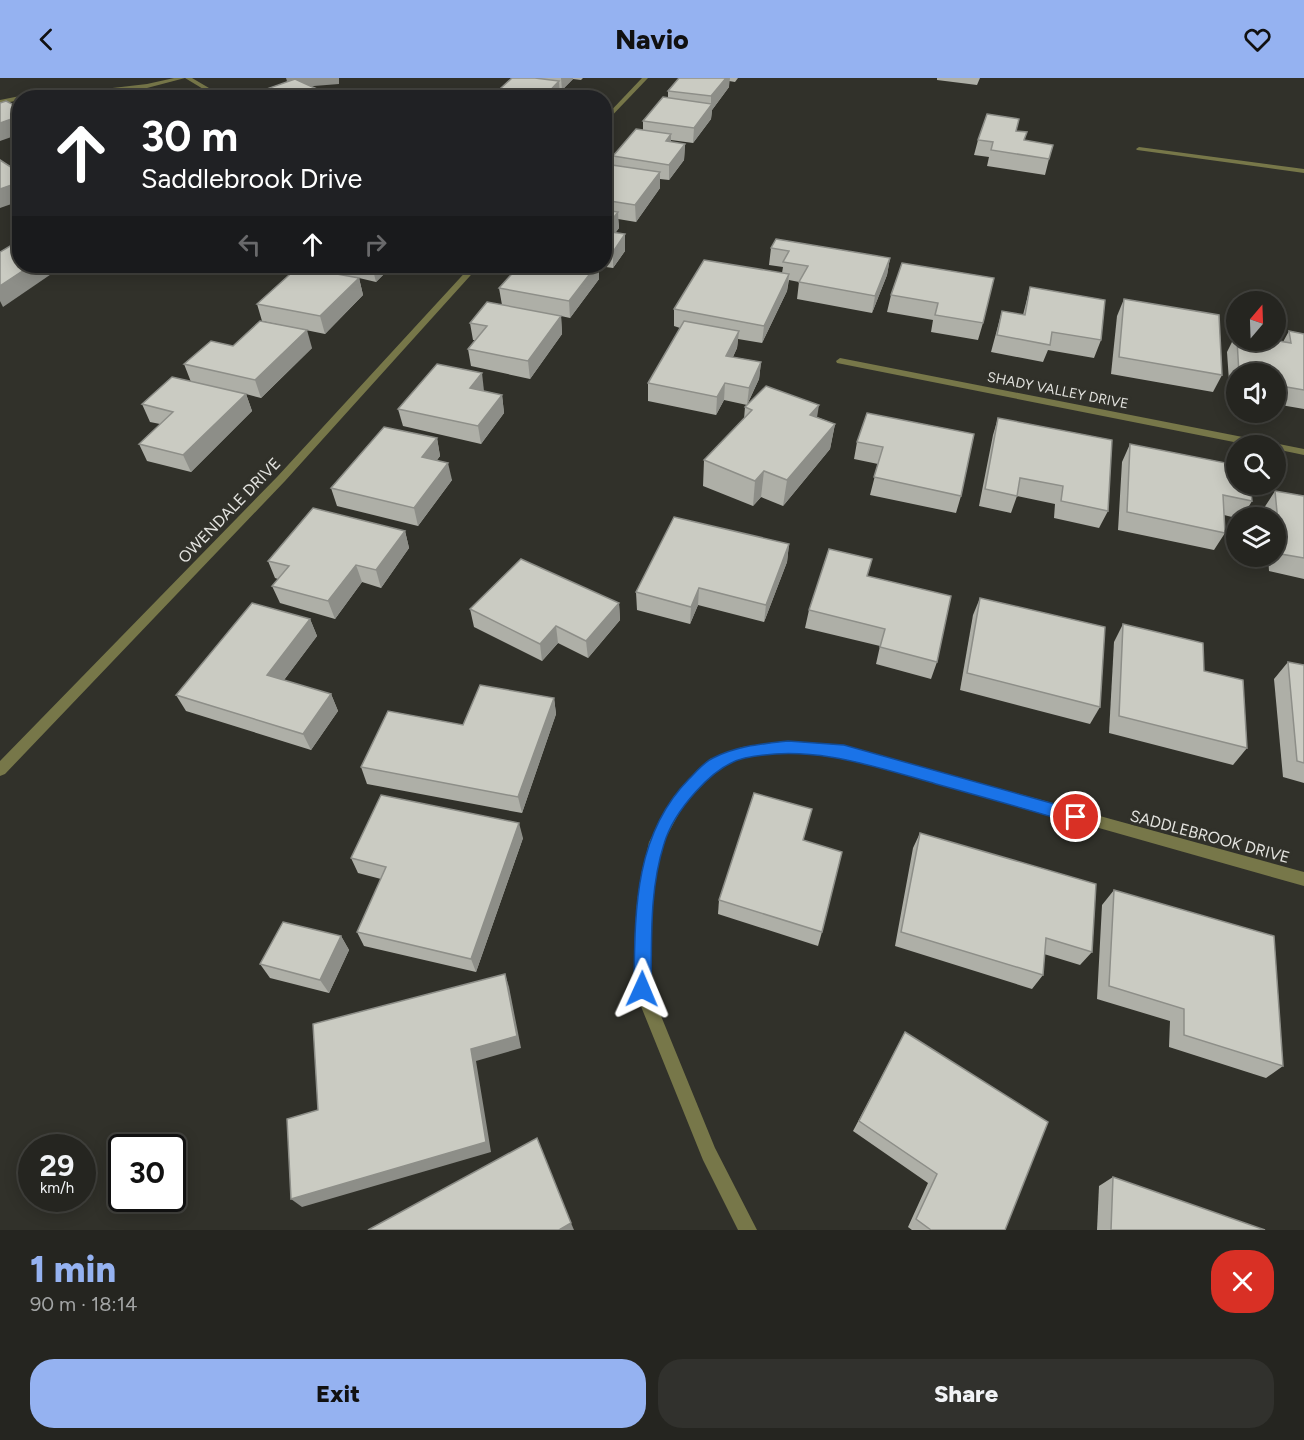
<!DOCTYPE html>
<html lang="en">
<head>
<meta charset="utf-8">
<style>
	:root { --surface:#252520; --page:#31312d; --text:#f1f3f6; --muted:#a3a5a5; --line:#42423e; --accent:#95b2f1 }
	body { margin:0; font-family:Figtree,sans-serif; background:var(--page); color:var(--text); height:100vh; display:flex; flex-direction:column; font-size:22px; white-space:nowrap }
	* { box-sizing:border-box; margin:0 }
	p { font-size:20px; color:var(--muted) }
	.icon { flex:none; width:33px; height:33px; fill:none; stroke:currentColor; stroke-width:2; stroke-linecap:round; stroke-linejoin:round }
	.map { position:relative; height:1152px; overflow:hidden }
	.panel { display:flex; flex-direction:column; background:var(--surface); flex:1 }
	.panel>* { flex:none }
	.banner { position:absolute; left:12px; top:12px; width:600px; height:183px; border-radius:24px; box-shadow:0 3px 15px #0003,0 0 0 2px var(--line); background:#202124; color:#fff; overflow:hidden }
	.needle { width:39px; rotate:19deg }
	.fabs { position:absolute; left:1226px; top:213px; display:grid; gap:12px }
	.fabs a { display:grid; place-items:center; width:60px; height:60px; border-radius:50%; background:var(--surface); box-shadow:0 3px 15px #0003,0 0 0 2px var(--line); font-size:30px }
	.speed { position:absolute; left:18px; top:1056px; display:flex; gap:12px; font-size:30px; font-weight:700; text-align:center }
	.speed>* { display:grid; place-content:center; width:78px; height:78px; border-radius:50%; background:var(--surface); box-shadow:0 3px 15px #0003,0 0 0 2px var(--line); line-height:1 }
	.speed small { font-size:15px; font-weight:400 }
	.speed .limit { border:3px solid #111; border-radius:9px; background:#fff; color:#111 }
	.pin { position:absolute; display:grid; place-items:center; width:51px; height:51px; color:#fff; margin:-26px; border:3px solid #fff; border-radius:50%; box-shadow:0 2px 6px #0007 }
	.me { position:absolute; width:66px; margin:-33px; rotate:1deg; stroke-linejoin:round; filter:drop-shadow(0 0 4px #0008) }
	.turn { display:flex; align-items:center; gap:21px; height:126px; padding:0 30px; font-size:27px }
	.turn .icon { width:78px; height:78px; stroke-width:2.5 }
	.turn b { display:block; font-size:42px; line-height:51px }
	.lanes { display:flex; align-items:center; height:57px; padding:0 30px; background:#0003; justify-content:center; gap:30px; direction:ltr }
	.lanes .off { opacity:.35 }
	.round { display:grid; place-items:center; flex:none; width:63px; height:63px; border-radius:24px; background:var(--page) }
	.summary { display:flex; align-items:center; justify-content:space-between; height:102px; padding:0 30px }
	h1 { font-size:36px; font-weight:800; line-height:45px; color:var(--accent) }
	.action { display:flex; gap:12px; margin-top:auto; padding:12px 30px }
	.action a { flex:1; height:69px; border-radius:24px; background:var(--accent); color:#111; font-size:24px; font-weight:800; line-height:69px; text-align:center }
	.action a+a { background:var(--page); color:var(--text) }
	header { display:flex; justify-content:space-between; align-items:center; height:78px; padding:0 30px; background:var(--accent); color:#111; font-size:27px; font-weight:800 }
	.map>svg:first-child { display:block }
</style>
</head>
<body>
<header><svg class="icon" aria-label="back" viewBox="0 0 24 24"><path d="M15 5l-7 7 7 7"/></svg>Navio<svg class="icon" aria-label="heart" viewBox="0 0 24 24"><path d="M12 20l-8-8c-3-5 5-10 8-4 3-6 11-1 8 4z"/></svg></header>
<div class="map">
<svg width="1304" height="1152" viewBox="0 0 1304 1152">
	<rect width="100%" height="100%" fill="#31312a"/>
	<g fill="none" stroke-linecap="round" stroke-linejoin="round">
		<polygon fill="#777749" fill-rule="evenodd" points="1139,69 1304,91 1304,95 1137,72 1136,71"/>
		<g fill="#777749" fill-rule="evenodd">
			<polygon points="174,0 192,0 226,20 218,20 185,0 147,10 52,20 26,20 147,6"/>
			<polygon points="642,0 648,0 604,46 604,40"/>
			<polygon points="20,18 23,20 20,20 20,22 0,26 0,22"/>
			<polygon points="471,188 479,188 285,403 5,696 0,698 0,683 277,399"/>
			<polygon points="840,280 1304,371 1304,377 1275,371 1275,368 1254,368 837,285 836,283"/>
			<polygon points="788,664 844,668 1304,794 1304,808 844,678 788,674 743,679 720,689 684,726 663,765 651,823 650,911 715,1070 757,1152 738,1152 703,1082 634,911 637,823 649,764 674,718 710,681 742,669"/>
		</g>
	</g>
	<g fill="#aeafa7">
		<polygon points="512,0 583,0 581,2 573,1 562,12 560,12 560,18 559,20 490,20"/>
		<polygon points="679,0 738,0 735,4 729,3 729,9 712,32 711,41 693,65 671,62 671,64 685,66 684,82 669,102 660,101 660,110 636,144 618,141 619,150 615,155 625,173 613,190 599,188 599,201 570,240 561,238 562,256 530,301 471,288 468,271 475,262 473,262 470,245 502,227 499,210 519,188 604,188 604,86 614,87 613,78 643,52 643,43 668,20 668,13"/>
		<polygon points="937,0 980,0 977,7 937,2"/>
		<polygon points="1016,53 1024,62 1049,81 1045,97 987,88 989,79 974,77 978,62"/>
		<polygon points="771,170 890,180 887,197 872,235 797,221 799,204 789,202 787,213 762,265 738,261 737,270 733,279 761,284 759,301 747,327 817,339 835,346 830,371 783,428 761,419 753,428 703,408 704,382 744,341 745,329 747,327 724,322 716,337 648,323 648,305 680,250 674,248 674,231 782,195 783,189 769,187"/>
		<polygon points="902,185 983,245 978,262 931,254 933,242 887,234 891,217"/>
		<polygon points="335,188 392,188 376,204 359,200 363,217 325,256 262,243 257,226 337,196"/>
		<polygon points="1030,209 1101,262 1094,280 1048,272 1043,284 991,274 1002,233 1023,237"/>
		<polygon points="1124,221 1222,297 1213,314 1111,296 1117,238"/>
		<polygon points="1289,253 1304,256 1304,331 1275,326 1275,296 1236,296 1236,319 1230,318 1227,274 1236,256 1236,262 1273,262 1283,264"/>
		<polygon points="233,268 312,270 261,320 246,316 252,333 191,394 147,383 139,366 160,346 150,344 142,326 191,304 184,286"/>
		<polygon points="484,313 502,317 504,335 481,366 403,348 398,331"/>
		<polygon points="867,335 961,418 956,435 870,417 878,386 854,381 857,364"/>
		<polygon points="998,340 1108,433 1099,450 1054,440 1055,426 1017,418 1011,435 979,428 993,357"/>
		<polygon points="437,360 440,378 437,382 452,402 418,448 337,428 331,410"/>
		<polygon points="1130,366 1252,423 1242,440 1236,440 1224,437 1225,455 1214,472 1118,452 1122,384"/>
		<polygon points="1275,413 1304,418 1304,501 1269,493 1268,478 1275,478 1275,440 1265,440 1264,430"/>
		<polygon points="405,453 409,470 381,510 362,504 335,541 280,525 272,508 278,501 275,500 268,483"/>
		<polygon points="789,466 787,484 764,544 698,527 690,546 637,532 636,514"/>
		<polygon points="868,498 937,584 931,601 876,586 880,568 805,550 809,532"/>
		<polygon points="980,520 1100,629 1090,646 960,612 973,537"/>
		<polygon points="619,525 620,542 588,580 558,565 542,583 474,549 470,531"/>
		<polygon points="310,541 317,558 284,602 331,616 338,633 311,672 186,633 176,617"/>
		<polygon points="1123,546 1204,593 1247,670 1233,687 1109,655 1114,564"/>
		<polygon points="1288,584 1304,587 1304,705 1283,699 1274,601"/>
		<polygon points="554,620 556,636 522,735 367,706 361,689 463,647"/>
		<polygon points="920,755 1092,874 1080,887 1044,876 1043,897 1032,911 895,868 913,770"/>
		<polygon points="523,760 476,894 364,868 357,854 381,801 358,795 351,780"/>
		<polygon points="804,763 822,854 818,868 718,836 719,822"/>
		<polygon points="1114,812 1283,988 1266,1000 1169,969 1170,943 1097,921 1102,827"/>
		<polygon points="341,858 349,872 329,915 270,900 260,886"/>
		<polygon points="905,954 1005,1152 912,1152 908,1149 928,1105 853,1053"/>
		<polygon points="1113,1099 1265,1152 1097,1152 1099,1108"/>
	</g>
	<g fill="#8d8e88">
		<polygon points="286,0 339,0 339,6 289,10"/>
		<polygon points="561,0 573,0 573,1 562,12"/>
		<polygon points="726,0 730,0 729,9 712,32 711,41 693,65 694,50 711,27 711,18"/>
		<polygon points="559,3 560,18 559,20 543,20"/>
		<polygon points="20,38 20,56 0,63 0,45"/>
		<polygon points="671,56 671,72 666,63"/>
		<polygon points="685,66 684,82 669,102 669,87"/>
		<polygon points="660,94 660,110 636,144 635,127"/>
		<polygon points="20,104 20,123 0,130 0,111"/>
		<polygon points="618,134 619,150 605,169 604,152"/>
		<polygon points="625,156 625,173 613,190 613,174"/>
		<polygon points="890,180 887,197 872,235 875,218"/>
		<polygon points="30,188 63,188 3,229 0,223 0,208"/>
		<polygon points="372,188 392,188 376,204"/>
		<polygon points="596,188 599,188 599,201 570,240 569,223"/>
		<polygon points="789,196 787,213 762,265 764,248"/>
		<polygon points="359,200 363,217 325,256 320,238"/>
		<polygon points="561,238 562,256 530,301 528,283"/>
		<polygon points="307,252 312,270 261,320 255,302"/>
		<polygon points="739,253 737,270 725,295 726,278"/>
		<polygon points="761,284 759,301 747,327 749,310"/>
		<polygon points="482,295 484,313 473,328 470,310"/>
		<polygon points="725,305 724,322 716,337 717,319"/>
		<polygon points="246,316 252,333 191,394 183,377"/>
		<polygon points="502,317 504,335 481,366 478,348"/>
		<polygon points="819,327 815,352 810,337"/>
		<polygon points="835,346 830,371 783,428 787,402"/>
		<polygon points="437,360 440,378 426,396 422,379"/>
		<polygon points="448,385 452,402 418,448 414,430"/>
		<polygon points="764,393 761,419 753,428 755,403"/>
		<polygon points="405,453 409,470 381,510 376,492"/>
		<polygon points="789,466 787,484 764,544 766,527"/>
		<polygon points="356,487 362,504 335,541 328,523"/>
		<polygon points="699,510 698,527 690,546 691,529"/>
		<polygon points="619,525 620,542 588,580 586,563"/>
		<polygon points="310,541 317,558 275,614 267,597"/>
		<polygon points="556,548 558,565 542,583 540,566"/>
		<polygon points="331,616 338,633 311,672 303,656"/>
		<polygon points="554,620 556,636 522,735 518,719"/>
		<polygon points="519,745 523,760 476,894 471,881"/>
		<polygon points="341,858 349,872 329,915 320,902"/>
		<polygon points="505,896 509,909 521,970 476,983 491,1074 302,1129 291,1121 471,971"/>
		<polygon points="571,1145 574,1152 559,1152"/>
	</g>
	<g fill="#cacbc2" stroke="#8d8e88" stroke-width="1.5">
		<polygon points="512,0 535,0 559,3 543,20 490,20"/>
		<polygon points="679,0 726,0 711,18 668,13"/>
		<polygon points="295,1 330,17 322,20 241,20"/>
		<polygon points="663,19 712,26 694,50 643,43"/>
		<polygon points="6,23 20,30 20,38 0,45 0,25"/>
		<polygon points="987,36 1019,41 1016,53 1027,54 1024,62 1053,67 1049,81 991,72 993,64 978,62"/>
		<polygon points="636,51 671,56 666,63 685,66 669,87 613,78"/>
		<polygon points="0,82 20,95 20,104 0,111"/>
		<polygon points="605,86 660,94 635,127 604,122"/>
		<polygon points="604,132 618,134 604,152"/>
		<polygon points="604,153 625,156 613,174 604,172"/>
		<polygon points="776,161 890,180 875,218 799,204 808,188 783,184 789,173 771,170"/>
		<polygon points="20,162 20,188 30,188 0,208 0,174"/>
		<polygon points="704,182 789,196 764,248 674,231"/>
		<polygon points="902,185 994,200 983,245 935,237 938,225 891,217"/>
		<polygon points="519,188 596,188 569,223 499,210"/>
		<polygon points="298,189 359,200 320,238 257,226"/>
		<polygon points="1030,209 1105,222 1101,262 1052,254 1050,267 997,257 1002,233 1025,237"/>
		<polygon points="1124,221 1219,237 1222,297 1119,279"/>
		<polygon points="487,224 561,238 528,283 468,271 487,248 470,245"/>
		<polygon points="260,243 307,252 255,302 184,286 211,263 233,268"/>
		<polygon points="684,243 739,253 726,278 761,284 749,310 725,305 717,319 648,305"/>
		<polygon points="1289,253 1304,256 1304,312 1275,307 1275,296 1239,296 1237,262 1273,262 1291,265"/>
		<polygon points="437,286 482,295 470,310 502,317 478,348 398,331"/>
		<polygon points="172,299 246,316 183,377 139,366 173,334 142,326"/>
		<polygon points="766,308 819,327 810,337 835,346 787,402 764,393 755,403 704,382 752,332 745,329"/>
		<polygon points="867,335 974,356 961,418 874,399 883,369 857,364"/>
		<polygon points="998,340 1112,362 1108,433 1061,423 1063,408 1020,400 1017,418 985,411"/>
		<polygon points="384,349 437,360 422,379 448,385 414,430 331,410"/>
		<polygon points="1130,366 1236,387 1236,406 1250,406 1252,423 1223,417 1225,455 1127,434"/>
		<polygon points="1275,413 1304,418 1304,480 1281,476"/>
		<polygon points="313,430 405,453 376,492 356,487 328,523 272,508 289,488 268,483"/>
		<polygon points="674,439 789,466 766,527 699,510 691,529 636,514"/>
		<polygon points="829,471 872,481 867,498 951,518 937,584 880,569 885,551 809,532"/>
		<polygon points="521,481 619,525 586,563 556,548 540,566 470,531"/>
		<polygon points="980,520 1105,549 1100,629 967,595"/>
		<polygon points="252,525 310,541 267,597 331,616 303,656 176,617"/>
		<polygon points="1123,546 1203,565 1204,593 1243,602 1247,670 1119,638"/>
		<polygon points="1288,584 1304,587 1304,685 1297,683"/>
		<polygon points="480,607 554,620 518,719 361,689 388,633 463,647"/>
		<polygon points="754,715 812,731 803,762 842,774 822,854 719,822"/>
		<polygon points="381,717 519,745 471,881 357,854 386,789 351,780"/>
		<polygon points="920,755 1096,806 1092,874 1046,860 1043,897 901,854"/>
		<polygon points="1114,812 1274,858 1283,988 1184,957 1184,931 1109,908"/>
		<polygon points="283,844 341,858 320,902 260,886"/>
		<polygon points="505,896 517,958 471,971 486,1064 291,1121 287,1041 318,1032 313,946"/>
		<polygon points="905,954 1048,1044 1005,1152 931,1152 916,1141 937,1096 859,1043"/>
		<polygon points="537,1060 571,1145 559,1152 368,1152"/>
		<polygon points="1113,1099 1265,1152 1111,1152"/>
	</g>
	<path fill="#1a73e8" stroke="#114b97" stroke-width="1.5" d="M788,663L844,667L1076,732L1082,734L1084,739L1082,744L1076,746C1030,732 983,719 936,706C873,688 811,666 745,680C712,687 673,735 664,766C649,813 652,863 651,911L649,917L642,919L636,917L634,911C635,836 633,758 689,701C696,694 704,684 713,680C737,668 761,666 788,663Z"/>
	<g text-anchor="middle" stroke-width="6" stroke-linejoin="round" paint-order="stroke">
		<g font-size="14" fill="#e3e3df" stroke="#31312a">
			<text transform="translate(1058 312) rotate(11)" y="5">SHADY VALLEY DRIVE</text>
		</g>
		<g font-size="16" fill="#e3e3df" stroke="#31312a">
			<text transform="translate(229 432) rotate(-46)" y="6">OWENDALE DRIVE</text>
			<text transform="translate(1210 758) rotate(15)" y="6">SADDLEBROOK DRIVE</text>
		</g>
	</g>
</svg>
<div class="fabs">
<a><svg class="needle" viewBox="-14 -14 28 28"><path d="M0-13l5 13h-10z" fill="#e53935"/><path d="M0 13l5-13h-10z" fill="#a3a5a5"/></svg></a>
<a><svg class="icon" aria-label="sound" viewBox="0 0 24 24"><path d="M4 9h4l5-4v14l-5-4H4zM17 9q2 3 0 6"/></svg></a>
<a><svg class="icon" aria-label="search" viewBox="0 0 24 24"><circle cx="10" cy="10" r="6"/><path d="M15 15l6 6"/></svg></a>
<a><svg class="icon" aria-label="layers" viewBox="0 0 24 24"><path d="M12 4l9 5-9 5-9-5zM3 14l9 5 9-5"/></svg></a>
</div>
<div class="speed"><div>29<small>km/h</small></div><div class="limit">30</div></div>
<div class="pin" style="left:1076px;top:739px;background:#d93025"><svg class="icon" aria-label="arrive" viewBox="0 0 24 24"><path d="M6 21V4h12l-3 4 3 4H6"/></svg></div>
<svg class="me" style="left:642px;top:911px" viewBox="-20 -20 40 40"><path d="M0-17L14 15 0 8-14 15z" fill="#1a73e8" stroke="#fff" stroke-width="4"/></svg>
<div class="banner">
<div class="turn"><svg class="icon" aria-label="ahead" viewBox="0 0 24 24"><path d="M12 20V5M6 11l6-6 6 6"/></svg><div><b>30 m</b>Saddlebrook Drive</div></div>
<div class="lanes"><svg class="icon off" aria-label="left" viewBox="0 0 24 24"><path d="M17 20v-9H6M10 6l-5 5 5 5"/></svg><svg class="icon" aria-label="ahead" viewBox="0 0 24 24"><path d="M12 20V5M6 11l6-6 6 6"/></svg><svg class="icon off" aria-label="right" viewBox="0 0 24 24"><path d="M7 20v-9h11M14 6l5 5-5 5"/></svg></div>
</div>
</div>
<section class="panel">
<div class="summary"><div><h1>1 min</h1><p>90 m · 18:14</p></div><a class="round" style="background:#d93025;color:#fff"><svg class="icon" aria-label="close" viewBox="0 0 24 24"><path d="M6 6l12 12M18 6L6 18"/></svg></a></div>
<div class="action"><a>Exit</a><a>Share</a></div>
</section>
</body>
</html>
